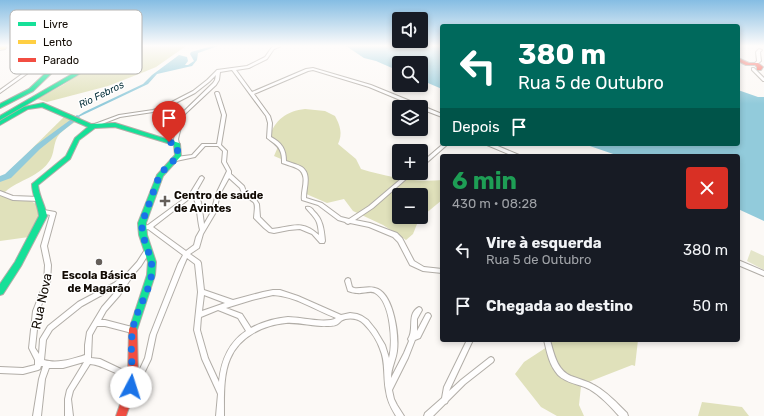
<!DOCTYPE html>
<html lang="pt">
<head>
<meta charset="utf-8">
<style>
	:root { --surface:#171b24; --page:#242831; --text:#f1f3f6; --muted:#9ea1a6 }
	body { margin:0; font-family:Rubik,sans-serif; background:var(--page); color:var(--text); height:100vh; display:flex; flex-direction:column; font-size:15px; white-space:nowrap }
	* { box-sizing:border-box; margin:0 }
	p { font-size:13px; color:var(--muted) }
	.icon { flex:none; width:22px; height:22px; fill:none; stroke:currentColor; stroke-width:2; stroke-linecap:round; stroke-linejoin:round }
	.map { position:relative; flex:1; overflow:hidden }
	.details { position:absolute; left:440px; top:154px; width:300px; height:188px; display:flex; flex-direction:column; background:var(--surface); border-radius:4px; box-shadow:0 2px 6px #0003 }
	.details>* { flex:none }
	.top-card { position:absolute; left:440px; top:24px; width:300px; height:122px; border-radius:4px; box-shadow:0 2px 6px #0003; background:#00695c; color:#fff; overflow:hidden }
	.controls { position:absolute; left:392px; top:12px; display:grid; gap:8px }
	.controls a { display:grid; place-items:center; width:36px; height:36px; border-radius:4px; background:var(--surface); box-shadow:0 2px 6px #0003; font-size:20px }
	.pin { position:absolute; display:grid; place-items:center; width:34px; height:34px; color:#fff; margin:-41px -17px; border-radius:50% 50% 50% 0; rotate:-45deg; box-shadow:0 0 4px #0007 }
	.pin .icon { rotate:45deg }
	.me { position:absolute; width:44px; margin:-22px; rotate:5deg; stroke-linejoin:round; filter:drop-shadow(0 0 3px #0008) }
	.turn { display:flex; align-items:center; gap:14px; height:84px; padding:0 12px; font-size:18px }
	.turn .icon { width:52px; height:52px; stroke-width:2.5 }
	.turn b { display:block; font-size:28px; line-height:34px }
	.then { display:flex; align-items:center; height:38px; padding:0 12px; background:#0003; gap:8px; font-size:15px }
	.round { display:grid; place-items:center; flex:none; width:42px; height:42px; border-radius:4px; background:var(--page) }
	.headline { display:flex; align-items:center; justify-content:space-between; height:68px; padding:0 12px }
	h1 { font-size:24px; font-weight:700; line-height:30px; color:#1e9e55 }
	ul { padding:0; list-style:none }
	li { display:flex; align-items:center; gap:12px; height:56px; padding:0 12px }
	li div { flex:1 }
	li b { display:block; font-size:15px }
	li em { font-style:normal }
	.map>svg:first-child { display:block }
</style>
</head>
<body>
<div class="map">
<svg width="764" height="416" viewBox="0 0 764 416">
	<rect width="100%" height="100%" fill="#fcf9f6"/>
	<polygon fill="#e4e5c9" points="751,250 764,256 764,270 747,261"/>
	<g fill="#e0e1bb" fill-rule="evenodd">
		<polygon points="124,46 186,46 156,67 144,72 108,86 47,102 37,99 63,85"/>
		<path d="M305,109L325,111L335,116C340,125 343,134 338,144L356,159L361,169C388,177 415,183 442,180V200L419,219L413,234L406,240L383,225L353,211L344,199L327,203L304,193L308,186L301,174L300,167L274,156L280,142L270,137C274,120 287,111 305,109ZM399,195H421V217H399Z"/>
		<path d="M68,113L81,118C73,124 59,131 56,140C53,148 54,156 48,163C37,178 15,181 3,194C16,197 31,198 41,208L40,216L29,237L0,241V180Z"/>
		<polygon points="549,340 638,340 635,366 632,365 591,381 581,386 579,405 584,416 557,416 541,407 515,374 524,362 550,345"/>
		<polygon points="702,402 742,407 749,416 698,416"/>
	</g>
	<g fill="#92cbdb">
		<polygon points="212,46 218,46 198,53 197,60 192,66 157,74 148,84 68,122 84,112 143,84 152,75 179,55 187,57 188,61 185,65 188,65 194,61 190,54 191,52"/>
		<polygon points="346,46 442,46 442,89 421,80 421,63 399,63 399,71 376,61 364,58"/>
		<polygon points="738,90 758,97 764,97 764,221 738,209 738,156 619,156 584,144 738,144"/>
	</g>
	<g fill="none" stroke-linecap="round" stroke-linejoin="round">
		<polygon fill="#92cbdb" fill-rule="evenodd" points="77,115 80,117 79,118 40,149 11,178 0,182 0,176 5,174 36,145"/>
		<defs>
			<g id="street">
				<polygon points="0,46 4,46 1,50 0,50"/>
				<path d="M275,46H281L274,49L267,59L249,68L236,70L252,92L306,69L313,68L371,85L442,114V117L421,109V107H417L369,87L313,70L308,71L254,94L270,116L272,123L271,137C282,143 286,149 286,161C291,163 297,164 302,167C312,174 306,188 306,198L322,203L341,217L349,219L369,206L408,173H413L373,208L355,220L370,223L397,233L402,238L414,261L424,267L442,269V273L423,271L410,265L398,242L393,237L369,227L350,223L348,224L346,223L345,222L338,220L318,205L302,200C300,191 309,176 298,169C293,166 287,165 282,163C282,160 282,156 281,153C279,145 272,142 267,138L268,123L266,116L232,70L220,72L219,80L216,85L184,115L178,139L179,144V145H175L174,139L180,115L213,83L215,80L216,75L209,82L195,93L164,109L153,112L120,117L94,127H93L91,126L92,125L119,115L153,110L162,107L193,91L207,80L217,70L247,66L265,57L272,47Z"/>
				<polygon points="759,49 762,50 760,52 761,61 756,65 754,64 757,61 756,52"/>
				<polygon points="35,60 38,61 31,71 0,93 0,90 29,69"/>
				<polygon points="752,68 754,68 764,78 764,81 763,81 752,70"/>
				<path d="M216,92H218L219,93L226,115L221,145L227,151L226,162L231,171V174L244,186L247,194C254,197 255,197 259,204L260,217L272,229C292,227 301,219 319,235C318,219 315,219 306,208V207C310,206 312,208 314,211C323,219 324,230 325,241L324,243H320L312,234L307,232L300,229L289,230L274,233L269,232L264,228L254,218C255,203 258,203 243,196L240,188L229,178L220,194L216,212L203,234L199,248L190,254L200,261L201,263L204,290L233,300L263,292L273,290H280L298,296L341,315L350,313L357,314L362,316L368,320L376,330L385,345L389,358C393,343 391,302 375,293C370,290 363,294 357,293C354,293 351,292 348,291L345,281L346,279L348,278L350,279L352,287L354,288C362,289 370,285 378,289C394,297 399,335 397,351C396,360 391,368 391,378L404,353L409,341L408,339C415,329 406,314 419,307L421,308L422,310L417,319V331L426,314L428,313L430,314L431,316L420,338L415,340L408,358L392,390L394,399L397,405L404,416H396C391,408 387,400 386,391C383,377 386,362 380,349C377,340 370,330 364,324C358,318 348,317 341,321C341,321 340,322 339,323C336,326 332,326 328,326C314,327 300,322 286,323C263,325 239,337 230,359C223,375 224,398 224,416H216L218,394L202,359L194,330L198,292L195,264L187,258L184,265L156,335L151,359L136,390L134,391L132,390L131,388L132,386L145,358L150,335L178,264L183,255L148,229L142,230L140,229L139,228L140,227L148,225L189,195L200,177L202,176L204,178L196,192L201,202L204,224L211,212L216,194L227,171L222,162L223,151L218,146H205L195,157L176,161L174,159L176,157L192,155L202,144H217L222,115L215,93ZM193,196C198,207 197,219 200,230L196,237L194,245L186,251L153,227ZM204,295L225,303L202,311ZM273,295C295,296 315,310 336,318C327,324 300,317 288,317C276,318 262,322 251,328L242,314L226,308L252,300ZM218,310L238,318L246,331C228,343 221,361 219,382L208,358L200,330L201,317Z"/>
				<polygon points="443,144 448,144 423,166 421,167 421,163"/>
				<polygon points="487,144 493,144 519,155 519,156 513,156 487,145"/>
				<polygon points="0,191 13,196 39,197 41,199 39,201 13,200 0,195"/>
				<path d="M44,210L55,212L56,213L47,246L51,265L50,283L39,311L35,348L39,354L40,339L48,326L78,302L114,283L127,273L137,262L146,248H150L151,250L141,266L134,274L120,295L106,311L101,320H105L132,327L134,328L135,330L134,332L132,333L105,326H97L92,335L91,358L100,359L121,369L135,372L136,374L135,376C122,380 105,365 90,364L73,391L71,399L73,416H65V399L67,390L84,362L63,368H49L45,379L41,416H33L39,379L43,366H41L40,369L38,370L23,374L0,373V367L23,368L35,365V360L29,348L33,311L44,283L45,265L41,246L50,215L42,213L41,212L42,211ZM120,285L116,291L102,307L87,332L85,345V355C72,359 58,364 44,360L46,340L52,330L82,306Z"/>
				<polygon points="738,260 764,271 764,276 738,265"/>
				<polygon points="467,340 473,340 449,391 461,380 489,358 491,357 493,358 494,360 493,362 465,384 448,401 447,403 445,404 433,416 424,416 425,413 442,398 444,387"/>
				<path d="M544,340H550C554,354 557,370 571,376C579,379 587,381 594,385C607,392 617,403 627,413L628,416H619C610,406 601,396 589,389C579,384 566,383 558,375C549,365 547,352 544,340Z"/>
			</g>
			<g id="fast">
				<path d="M26,46H30L28,54C38,63 49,56 57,63L58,67L33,91L0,108V104L29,89L52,67V63C41,63 31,63 24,54Z"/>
				<polygon points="115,46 121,46 76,76 0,120 0,116 72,74"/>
				<path d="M43,103L91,124L115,123L179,143L180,144L181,156L163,176L146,223L147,235L156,262L155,275L136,333L133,334L130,333L129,330L147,275L148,262L139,235L138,223L157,175L175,155L174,145L115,127L95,128L79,140L70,159L38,185C39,196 45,205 47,216L21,266L3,294L0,295V284L15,262L39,216C38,205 32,195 32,184L66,156L75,138L88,127L42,107L28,109L0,125V121L24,107Z"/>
			</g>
			<polyline id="slow" points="0,46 3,46"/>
			<g id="jam">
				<polygon points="738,58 749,63 758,63 763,67 761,70 757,70 757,67 755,65 746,65 738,61"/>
				<polygon points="133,326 136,327 137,330 138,375 133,396 126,416 116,416 123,396 128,375 129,330 130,327"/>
			</g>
		</defs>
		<use href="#street" stroke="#b1ada7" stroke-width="2"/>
		<use href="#fast" stroke="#b1ada7" stroke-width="2"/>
		<use href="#slow" stroke="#b1ada7" stroke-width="9"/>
		<use href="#jam" stroke="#b1ada7" stroke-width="2"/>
		<use href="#street" fill="#fffefe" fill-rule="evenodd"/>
		<use href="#fast" fill="#16e098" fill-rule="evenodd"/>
		<use href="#slow" stroke="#ffcf43" stroke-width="7"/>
		<use href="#jam" fill="#f24e42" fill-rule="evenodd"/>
	</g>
	<linearGradient id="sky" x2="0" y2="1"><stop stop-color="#85bde3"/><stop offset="0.44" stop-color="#fefcfb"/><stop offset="1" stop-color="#fefcfb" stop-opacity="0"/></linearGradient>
	<rect width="764" height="104" fill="url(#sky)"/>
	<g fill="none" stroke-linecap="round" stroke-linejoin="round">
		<path stroke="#1a73e8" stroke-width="7" stroke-dasharray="0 12.6" d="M131,387C134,367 129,348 133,329C136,308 152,290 152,268C151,252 141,239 142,223L160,174L178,156L177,144L169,142"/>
	</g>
	<g fill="#645e59" stroke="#fff" stroke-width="1.5">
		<path d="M163 195h4v4h4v4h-4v4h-4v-4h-4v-4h4z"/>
		<circle cx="99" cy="262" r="4"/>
	</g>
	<g text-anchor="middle" stroke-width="3" stroke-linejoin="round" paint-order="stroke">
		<g font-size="10" font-style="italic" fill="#052f3a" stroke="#fff">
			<text transform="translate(101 94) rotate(-26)" y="4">Rio Febros</text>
		</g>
		<g font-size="11" font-weight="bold" fill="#120b04" stroke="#fff" text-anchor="start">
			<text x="174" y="199">Centro de saúde<tspan x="174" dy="13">de Avintes</tspan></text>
			<text x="99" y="279" text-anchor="middle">Escola Básica<tspan x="99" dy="13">de Magarão</tspan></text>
		</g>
		<g font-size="13" fill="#120b04" stroke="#fff">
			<text transform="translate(41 301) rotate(-78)" y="5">Rua Nova</text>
		</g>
	</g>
	<rect x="10" y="10" width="132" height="64" rx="6" fill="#fff" stroke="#b8b6b4" stroke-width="1"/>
	<rect x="18" y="22" width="18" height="4" fill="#16e098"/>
	<rect x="18" y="40" width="18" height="4" fill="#ffcf43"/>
	<rect x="18" y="58" width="18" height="4" fill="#f24e42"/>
	<g font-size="11" fill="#120b04">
		<text x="43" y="28">Livre</text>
		<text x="43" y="46">Lento</text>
		<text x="43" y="64">Parado</text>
	</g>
</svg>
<div class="controls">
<a><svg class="icon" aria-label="sound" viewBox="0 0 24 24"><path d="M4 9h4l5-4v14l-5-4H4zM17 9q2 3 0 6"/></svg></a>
<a><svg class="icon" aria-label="search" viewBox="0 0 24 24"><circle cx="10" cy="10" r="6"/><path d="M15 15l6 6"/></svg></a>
<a><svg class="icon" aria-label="layers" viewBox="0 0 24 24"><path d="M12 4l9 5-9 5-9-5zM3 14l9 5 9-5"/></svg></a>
<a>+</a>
<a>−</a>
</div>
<div class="pin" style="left:169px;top:142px;background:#d93025"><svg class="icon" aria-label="arrive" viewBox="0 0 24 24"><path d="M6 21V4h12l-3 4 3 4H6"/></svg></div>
<svg class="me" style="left:131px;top:387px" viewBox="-20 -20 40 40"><circle r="19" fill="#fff"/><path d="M0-13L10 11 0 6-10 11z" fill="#1a73e8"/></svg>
<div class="top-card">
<div class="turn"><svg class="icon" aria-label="left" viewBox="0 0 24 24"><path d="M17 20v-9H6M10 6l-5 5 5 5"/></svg><div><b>380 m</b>Rua 5 de Outubro</div></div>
<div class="then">Depois<svg class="icon" aria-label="arrive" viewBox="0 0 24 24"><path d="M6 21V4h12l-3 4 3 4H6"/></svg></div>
</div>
<section class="details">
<div class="headline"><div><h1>6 min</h1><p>430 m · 08:28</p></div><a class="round" style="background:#d93025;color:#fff"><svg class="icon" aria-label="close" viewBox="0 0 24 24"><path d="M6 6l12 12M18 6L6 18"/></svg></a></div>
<ul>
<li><svg class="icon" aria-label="left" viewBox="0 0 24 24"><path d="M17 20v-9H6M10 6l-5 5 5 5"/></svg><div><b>Vire à esquerda</b><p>Rua 5 de Outubro</p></div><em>380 m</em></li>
<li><svg class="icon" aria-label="arrive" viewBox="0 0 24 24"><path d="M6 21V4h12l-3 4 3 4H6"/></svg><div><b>Chegada ao destino</b></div><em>50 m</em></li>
</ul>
</section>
</div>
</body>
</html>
